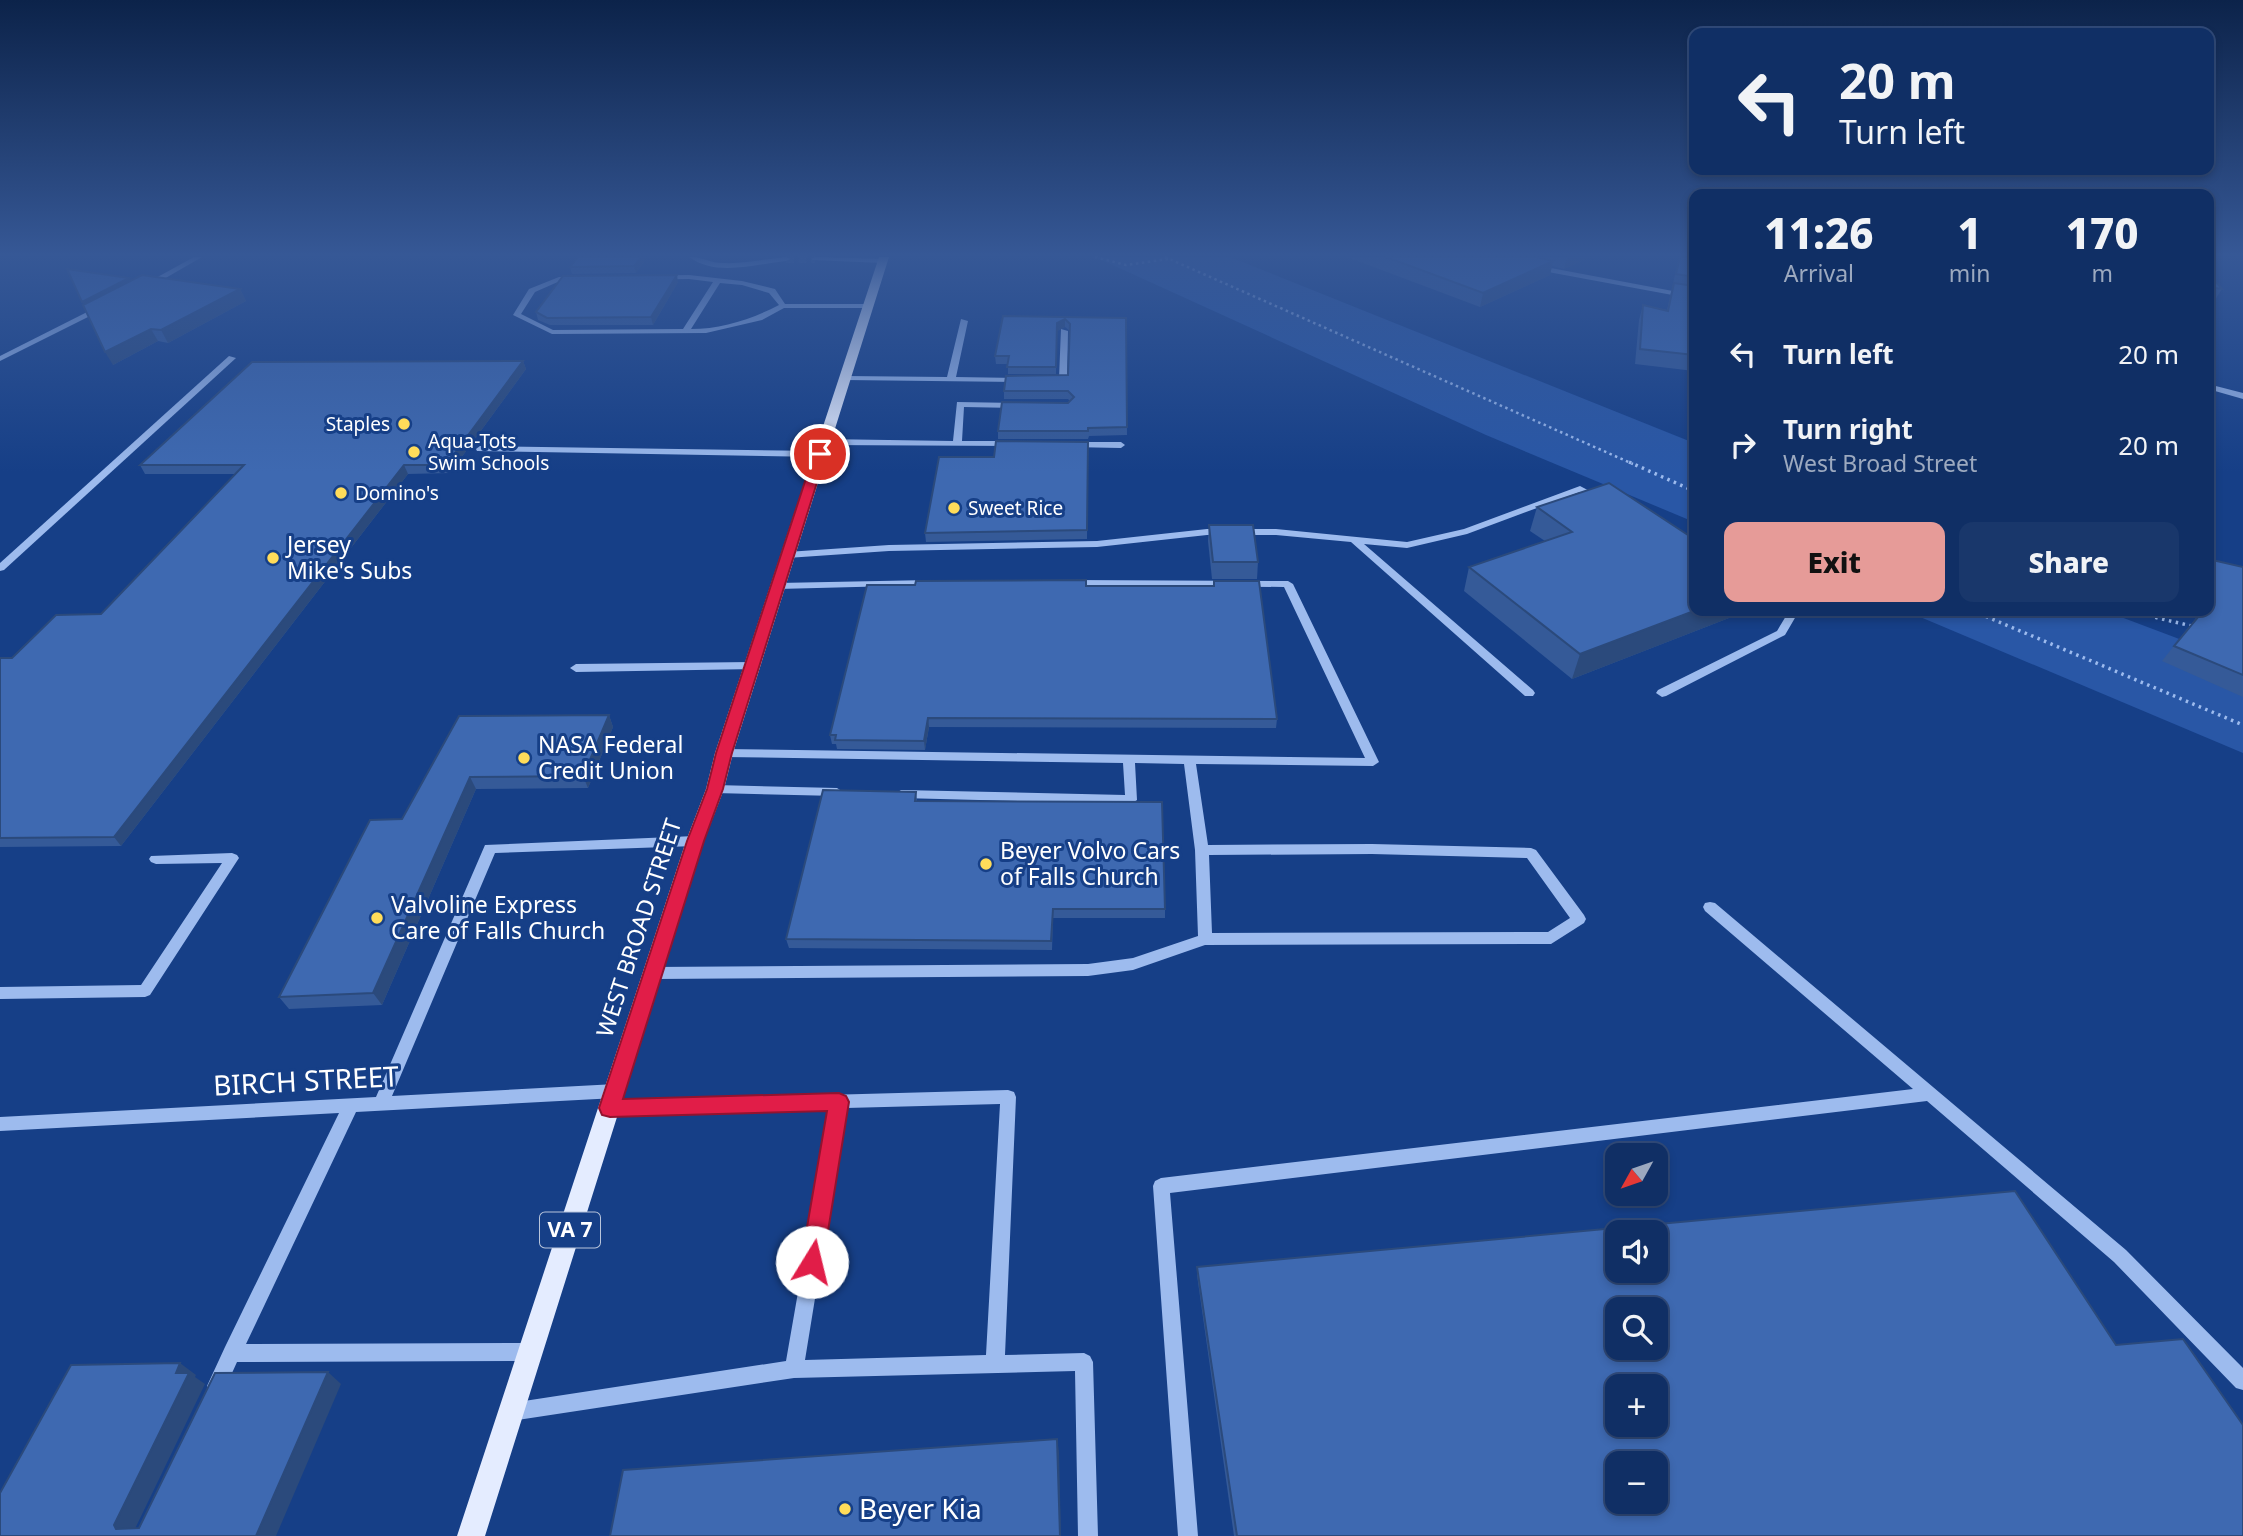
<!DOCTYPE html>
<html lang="en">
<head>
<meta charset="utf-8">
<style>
	:root { --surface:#102f65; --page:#19376b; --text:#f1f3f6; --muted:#9ca9bf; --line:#304a79; --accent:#e69b98 }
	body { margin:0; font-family:"Noto Sans",sans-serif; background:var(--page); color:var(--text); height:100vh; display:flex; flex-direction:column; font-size:26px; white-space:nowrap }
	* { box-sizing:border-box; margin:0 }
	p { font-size:23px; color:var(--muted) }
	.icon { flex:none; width:38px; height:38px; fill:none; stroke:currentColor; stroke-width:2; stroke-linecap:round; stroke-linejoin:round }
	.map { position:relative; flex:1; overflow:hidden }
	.sheet { position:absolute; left:1689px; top:189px; width:525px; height:427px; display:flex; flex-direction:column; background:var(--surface); border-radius:14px; box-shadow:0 4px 10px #0003,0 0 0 2px var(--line) }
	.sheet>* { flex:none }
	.top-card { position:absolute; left:1689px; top:28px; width:525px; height:147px; border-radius:14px; box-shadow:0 4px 10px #0003,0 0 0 2px var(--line); background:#102f65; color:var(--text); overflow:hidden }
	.needle { width:46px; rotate:230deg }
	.controls { position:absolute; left:1605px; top:1143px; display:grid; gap:14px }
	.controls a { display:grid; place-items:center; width:63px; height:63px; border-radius:14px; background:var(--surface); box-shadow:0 4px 10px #0003,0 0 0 2px var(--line); font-size:35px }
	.pin { position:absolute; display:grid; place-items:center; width:60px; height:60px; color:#fff; margin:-30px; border:4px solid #fff; border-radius:50%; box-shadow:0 2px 7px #0007 }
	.me { position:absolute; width:77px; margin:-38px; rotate:9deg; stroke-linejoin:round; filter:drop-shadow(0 0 5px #0008) }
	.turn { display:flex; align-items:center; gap:24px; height:147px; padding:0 35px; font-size:32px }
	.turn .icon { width:91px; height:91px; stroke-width:2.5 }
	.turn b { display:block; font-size:49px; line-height:60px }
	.eta { display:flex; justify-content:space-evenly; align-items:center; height:119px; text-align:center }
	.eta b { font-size:42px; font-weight:800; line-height:49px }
	.button { display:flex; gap:14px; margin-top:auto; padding:14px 35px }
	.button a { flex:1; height:80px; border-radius:14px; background:var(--accent); color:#111; font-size:28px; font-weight:800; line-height:80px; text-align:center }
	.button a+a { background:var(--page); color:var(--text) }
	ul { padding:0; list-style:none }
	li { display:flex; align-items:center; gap:21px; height:91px; padding:0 35px }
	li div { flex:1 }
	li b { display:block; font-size:26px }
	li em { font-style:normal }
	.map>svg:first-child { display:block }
</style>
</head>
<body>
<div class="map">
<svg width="2243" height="1536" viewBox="0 0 2243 1536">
	<rect width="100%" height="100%" fill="#163f87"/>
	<g fill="#2957a6">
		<polygon points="1095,257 1230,257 1694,443 1694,522 1486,435"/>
		<polygon points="1906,611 2105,611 2243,663 2243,753"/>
	</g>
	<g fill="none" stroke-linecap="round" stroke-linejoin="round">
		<polyline stroke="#395c99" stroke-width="8" stroke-dasharray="8 4.5" stroke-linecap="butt" points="786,259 815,259"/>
		<g stroke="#9dbbee" stroke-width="2.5" stroke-dasharray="2.5 3.5" stroke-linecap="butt">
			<polyline points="1095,257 1126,265 1168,259"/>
			<polyline points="1165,257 1633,464"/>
		</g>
		<g stroke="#9dbbee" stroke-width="3.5" stroke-dasharray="2.5 4.5" stroke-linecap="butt">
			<polyline points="1629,462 1694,491"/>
			<polyline points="1973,611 2243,725"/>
			<polyline points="2128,611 2196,627"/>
		</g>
		<g fill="#9dbbee" fill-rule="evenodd">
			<polygon points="194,257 202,257 150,287 143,285"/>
			<path d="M689,257C700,256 711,263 723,263C744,264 765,259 786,257L790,259L786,261C755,264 716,277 689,257Z"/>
			<polygon points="815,257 883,259 887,261 883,263 813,260 811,259"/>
			<polygon points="1535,265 1694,295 1694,299 1532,269 1531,267"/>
			<path d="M689,275L742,281L775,289L785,304H868L872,306L868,308H784L762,320L706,333L552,334L513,315L529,289L559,277ZM689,279L713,282L683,329L553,330L521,314L535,292L560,281ZM720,283L742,285L769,293L779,305C752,319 721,329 691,329Z"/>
			<polygon points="99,306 106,308 0,361 0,356"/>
			<polygon points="961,319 968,321 956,377 1019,378 1022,378 1022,382 845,380 841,378 845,376 947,377"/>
			<path d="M1061,329L1068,331L1067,380C1064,384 1054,384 1051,380L1059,378Z"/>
			<polygon points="229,356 236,358 4,570 0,571 0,563"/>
			<polygon points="2208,384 2243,393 2243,399 2208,389"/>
			<polygon points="957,402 1020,403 1021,405 1017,408 964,407 962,441 1013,441 1016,442 1016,446 824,445 820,442 824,439 953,441"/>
			<polygon points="1073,442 1121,442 1125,445 1121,448 1070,447 1069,445"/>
			<polygon points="480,446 820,451 825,454 820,457 477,451 476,449"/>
			<polygon points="1580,486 1603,498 1598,501 1580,492 1467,534 1407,548 1364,544 1533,690 1535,693 1533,696 1525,696 1351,542 1276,535 1207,535 1097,547 889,551 787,558 782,555 787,552 889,545 1097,541 1207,529 1276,529 1407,542 1464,529"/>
			<polygon points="930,580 934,581 934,585 778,589 773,586 778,583"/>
			<path d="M1071,580L1288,581L1293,584L1379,762L1373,766L1196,764L1208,845L1372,844L1531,848L1536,850L1584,915L1586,919L1584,923L1551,944L1205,945L1133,970L1088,976L653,979L648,977L646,973L648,969L653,967L1088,964L1133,958L1198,936L1195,850L1184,764L1135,763L1137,800L1131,804L901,798L895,794L901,790L1125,795L1123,763L724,757L718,753L724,749L1365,758L1284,587L1067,585V581ZM1372,854L1527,858L1570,918L1548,932L1212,933L1209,855Z"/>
			<polygon points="1789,611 1799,611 1785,635 1666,696 1662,697 1656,693 1658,690 1777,631"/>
			<polygon points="752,662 756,663 758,666 756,669 576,672 570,668 576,664"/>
			<polygon points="715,785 837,788 843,792 837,796 715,793 709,789"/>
			<polygon points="695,836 700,838 701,841 700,844 695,846 495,853 392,1096 616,1084 621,1086 624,1091 621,1096 616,1098 356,1112 246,1344 531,1343 537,1346 540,1352 537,1358 531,1361 237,1362 223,1393 216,1395 209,1393 207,1386 225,1347 339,1113 0,1131 0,1117 376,1097 485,845"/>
			<polygon points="232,853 237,855 239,858 237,861 150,995 145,997 0,999 0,987 141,985 222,863 156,864 151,862 149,859 151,856"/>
			<polygon points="1710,902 1715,903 2126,1250 2243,1368 2243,1390 2236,1388 2114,1262 1927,1101 1170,1193 1198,1536 1178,1536 1153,1186 1155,1181 1161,1178 1913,1089 1705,911 1703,907 1705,903"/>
			<path d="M1008,1090L1014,1092L1016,1097L1005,1355L1084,1353L1090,1356L1093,1362L1098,1536H1078L1075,1371L794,1378L511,1421L504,1419L502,1412L504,1405L511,1403L786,1361L830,1109L610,1115L604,1113L602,1108L604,1103L610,1101ZM1000,1104L986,1355L805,1360L846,1108Z"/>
		</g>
		<polygon fill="#e4ecff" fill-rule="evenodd" points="879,257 889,257 733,753 724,789 704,841 485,1536 457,1536 686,841 706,789 715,753"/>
	</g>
	<g fill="#355a98">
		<polygon points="647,257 636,273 572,274 570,267"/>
		<polygon points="1347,257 1591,257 1564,269 1552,266 1550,275 1480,307"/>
		<polygon points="1679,257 1694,257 1694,371 1635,364 1639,320 1643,305 1667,310"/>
		<polygon points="2208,272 2222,289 2213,303 2208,303"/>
		<polygon points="131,281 240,289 246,301 168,343 158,341 113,365"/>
		<polygon points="678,282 653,325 550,325 538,320 536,312"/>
		<polygon points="1003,316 1126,318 1127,435 1089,436 1088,439 998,439 998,431 1070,401 1068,399 1004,399 1004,391 1068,375 1070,331 1065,327 1057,331 1056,374 1008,374 1008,364 996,364 995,356"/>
		<polygon points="523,361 526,369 450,473 408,474 121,846 0,847 0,658 12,658 101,614 236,474 145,474 140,465"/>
		<polygon points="1088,442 1087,539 926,542 925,533 994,457"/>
		<polygon points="1537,507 1694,611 1747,611 1572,679 1464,591 1469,567 1545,541 1530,531"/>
		<polygon points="1209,525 1258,562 1257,579 1212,579 1208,541"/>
		<polygon points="2243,567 2243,697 2162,661 2196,618 2164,611 2208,611"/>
		<polygon points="1214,581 1277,719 1276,728 929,727 925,750 837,749 836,744 832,744 830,735 915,585 1213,586"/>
		<polygon points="609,715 613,727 588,788 476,789 382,1005 289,1009 279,997 402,819 459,716"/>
		<polygon points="916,792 917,801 1165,909 1165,918 1053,918 1052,950 789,948 786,939"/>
		<polygon points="1197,1267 2116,1345 2243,1536 1234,1536 1197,1275"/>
	</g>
	<g fill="#2b4a7c">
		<polygon points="641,257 647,257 636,273 634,266"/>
		<polygon points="1567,257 1591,257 1564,269"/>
		<polygon points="1553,261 1550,275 1480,307 1483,293"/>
		<polygon points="677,275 678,282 653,325 651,317"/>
		<polygon points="129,278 133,285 86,309 82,302"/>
		<polygon points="240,289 246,301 168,343 161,330"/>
		<polygon points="1065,319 1065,327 1057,331 1056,374 1057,323"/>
		<polygon points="151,329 158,341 113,365 105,352"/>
		<polygon points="523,361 526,369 450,473 446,465"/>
		<polygon points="404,465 408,474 121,846 114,837"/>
		<polygon points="1694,611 1747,611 1572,679 1580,654"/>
		<polygon points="609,715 613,727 588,788 583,776"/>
		<polygon points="928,718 929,727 925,750 924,741"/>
		<polygon points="470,777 476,789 382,1005 373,993"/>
		<polygon points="180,1363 196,1375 195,1377 205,1384 132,1535 116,1529 114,1525"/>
		<polygon points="328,1372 341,1384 276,1536 256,1536"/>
		<polygon points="1057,1439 1059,1452 1061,1536 1060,1536"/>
	</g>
	<g fill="#3e69b1" stroke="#2b4a7c" stroke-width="2" fill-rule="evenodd">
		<polygon points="578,257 641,257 634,266 570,267"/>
		<polygon points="1386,257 1536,257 1553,261 1483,293"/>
		<polygon points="1680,257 1694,257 1694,277 1676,274"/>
		<polygon points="67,269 129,278 82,302"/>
		<polygon points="2208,272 2222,289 2208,287"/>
		<polygon points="142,275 240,289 161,330 151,329 105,352 83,305"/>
		<polygon points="677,275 651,317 547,318 536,312 563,276"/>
		<polygon points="1674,283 1694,286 1694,355 1640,349 1643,305 1668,311"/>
		<polygon points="1003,316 1126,318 1127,427 1088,428 1088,431 998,431 1002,402 1068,403 1074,397 1068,391 1004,391 1006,376 1068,375 1070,324 1065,319 1057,323 1056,367 1007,367 1009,356 995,356"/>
		<polygon points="523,361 446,465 404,465 114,837 0,838 0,658 12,658 56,615 101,614 244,465 140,465 252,362"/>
		<polygon points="996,441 1088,442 1087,530 925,533 939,457 994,457"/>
		<polygon points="1609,483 1694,539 1694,611 1580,654 1469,567 1572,532 1537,507"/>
		<polygon points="1209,525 1253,525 1258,562 1213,562"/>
		<polygon points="2208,559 2243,567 2243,675 2174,646 2203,611 2208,611"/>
		<polygon points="1086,580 1086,586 1214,586 1214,581 1259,581 1277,719 928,718 924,741 835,740 836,735 830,735 867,585 915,585 916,581"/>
		<polygon points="609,715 583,776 470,777 373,993 279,997 370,820 402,819 459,716"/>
		<polygon points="823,790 916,792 915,801 1162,802 1165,909 1053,909 1051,941 786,939"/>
		<path d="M2015,1191L2116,1345L2183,1339L2243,1425V1536H1237L1197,1267ZM1617,1232H1656V1270H1617ZM1617,1309H1656V1348H1617ZM1617,1386H1656V1424H1617ZM1617,1463H1656V1502H1617Z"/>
		<polygon points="180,1363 176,1373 189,1373 114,1525 116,1529 139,1528 215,1373 328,1372 256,1536 0,1536 0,1493 71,1365"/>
		<polygon points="1057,1439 1060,1536 610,1536 623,1470"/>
	</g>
	<linearGradient id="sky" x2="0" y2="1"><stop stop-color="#0c234a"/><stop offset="0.54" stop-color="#365896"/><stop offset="1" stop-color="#365896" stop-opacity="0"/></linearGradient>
	<rect width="2243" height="472" fill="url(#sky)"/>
	<polygon fill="#e11d48" stroke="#92132f" stroke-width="2" points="820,451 826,454 732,753 723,789 704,841 623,1099 839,1093 846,1096 849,1102 823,1262 820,1270 812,1273 804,1270 801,1262 827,1111 610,1117 602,1115 599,1108 687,841 707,789 716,753 814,454"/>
	<g fill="#ffdc5a" stroke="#163f87" stroke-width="2.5">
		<circle cx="404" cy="424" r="7"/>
		<circle cx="414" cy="452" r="7"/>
		<circle cx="341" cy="493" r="7"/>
		<circle cx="954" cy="508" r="7"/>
		<circle cx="273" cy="558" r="7"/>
		<circle cx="524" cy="758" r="7"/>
		<circle cx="986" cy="864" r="7"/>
		<circle cx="377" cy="918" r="7"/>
		<circle cx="845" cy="1509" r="7"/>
	</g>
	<g text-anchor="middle" stroke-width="6" stroke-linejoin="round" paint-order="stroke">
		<g font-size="19" fill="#fff" stroke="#163f87" text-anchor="start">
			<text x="390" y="431" text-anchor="end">Staples</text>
			<text x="428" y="448">Aqua-Tots<tspan x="428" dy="22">Swim Schools</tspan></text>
			<text x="355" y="500">Domino's</text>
			<text x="968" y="515">Sweet Rice</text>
		</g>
		<rect fill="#163f87" stroke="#b9c5db" stroke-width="2" x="540" y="1212.5" width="60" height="35" rx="5"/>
		<g font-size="21" font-weight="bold" fill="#fff">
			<text x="570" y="1237">VA 7</text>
		</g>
		<g font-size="23" fill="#fff" stroke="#163f87" text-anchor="start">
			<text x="287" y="553">Jersey<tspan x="287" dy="26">Mike's Subs</tspan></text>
			<text x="538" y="753">NASA Federal<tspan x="538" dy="26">Credit Union</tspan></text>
			<text x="1000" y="859">Beyer Volvo Cars<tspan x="1000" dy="26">of Falls Church</tspan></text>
			<text x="391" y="913">Valvoline Express<tspan x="391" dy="26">Care of Falls Church</tspan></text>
		</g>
		<g font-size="23" fill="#fff" stroke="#163f87">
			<text transform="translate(639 928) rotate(-72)" y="8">WEST BROAD STREET</text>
		</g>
		<g font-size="28" fill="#fff" stroke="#163f87">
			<text transform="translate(306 1081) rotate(-3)" y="10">BIRCH STREET</text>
		</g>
		<g font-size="28" fill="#fff" stroke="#163f87" text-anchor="start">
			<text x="859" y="1519">Beyer Kia</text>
		</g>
	</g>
</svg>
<div class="controls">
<a><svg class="needle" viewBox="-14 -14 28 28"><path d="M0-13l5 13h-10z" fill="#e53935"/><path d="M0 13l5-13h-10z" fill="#9ca9bf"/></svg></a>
<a><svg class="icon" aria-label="sound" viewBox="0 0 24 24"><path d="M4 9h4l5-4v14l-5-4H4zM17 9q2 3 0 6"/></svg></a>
<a><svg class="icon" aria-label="search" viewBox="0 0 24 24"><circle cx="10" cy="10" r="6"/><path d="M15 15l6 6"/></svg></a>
<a>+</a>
<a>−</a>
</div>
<div class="pin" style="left:820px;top:454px;background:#d93025"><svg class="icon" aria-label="arrive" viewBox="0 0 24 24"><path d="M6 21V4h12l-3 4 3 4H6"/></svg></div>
<svg class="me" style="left:812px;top:1262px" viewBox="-20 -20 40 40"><circle r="19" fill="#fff"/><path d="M0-13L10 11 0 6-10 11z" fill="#e11d48"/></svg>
<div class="top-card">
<div class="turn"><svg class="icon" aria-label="left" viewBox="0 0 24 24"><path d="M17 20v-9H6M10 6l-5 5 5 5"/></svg><div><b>20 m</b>Turn left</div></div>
</div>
<section class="sheet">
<div class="eta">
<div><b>11:26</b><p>Arrival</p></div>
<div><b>1</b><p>min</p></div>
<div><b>170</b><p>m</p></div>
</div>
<ul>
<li><svg class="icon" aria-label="left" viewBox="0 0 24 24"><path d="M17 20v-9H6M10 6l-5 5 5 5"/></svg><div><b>Turn left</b></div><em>20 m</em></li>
<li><svg class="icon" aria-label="right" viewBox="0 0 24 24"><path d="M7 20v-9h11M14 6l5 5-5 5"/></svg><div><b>Turn right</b><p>West Broad Street</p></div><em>20 m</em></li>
</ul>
<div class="button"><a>Exit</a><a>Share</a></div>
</section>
</div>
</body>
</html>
